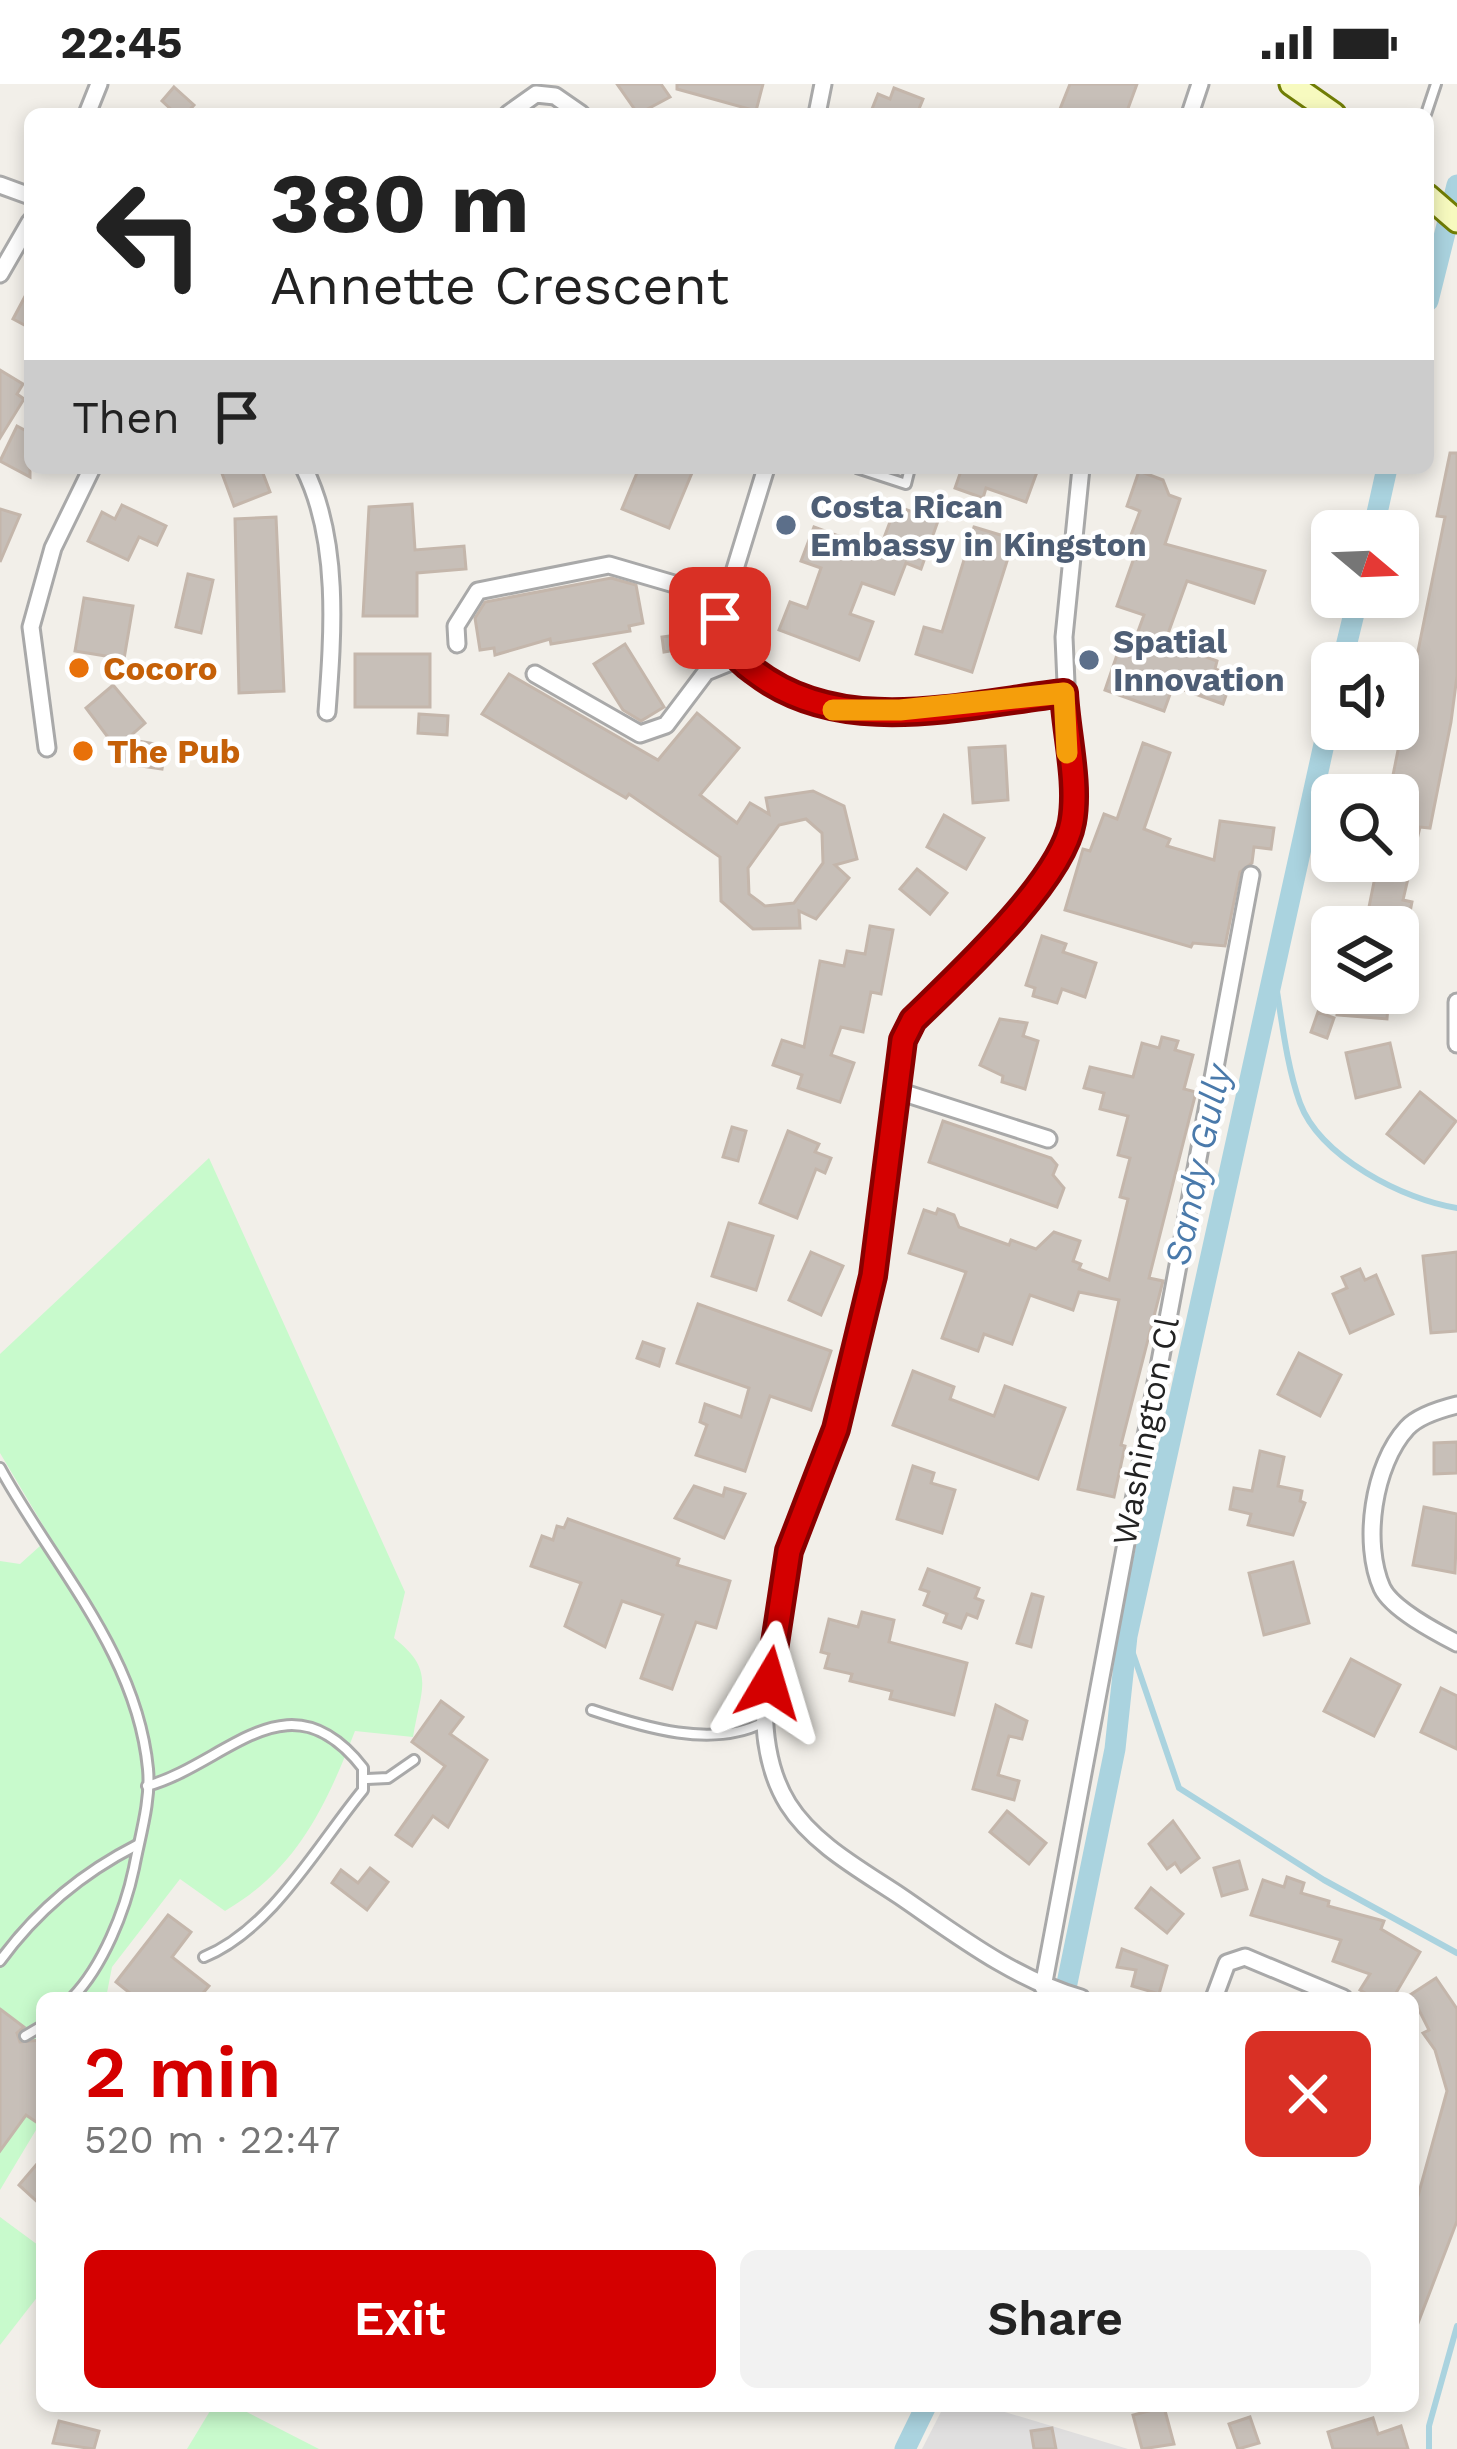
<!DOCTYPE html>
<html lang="en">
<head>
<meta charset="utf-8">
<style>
	:root { --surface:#fff; --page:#f2f2f2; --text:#222; --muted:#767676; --accent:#d40000 }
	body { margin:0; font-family:"Work Sans",sans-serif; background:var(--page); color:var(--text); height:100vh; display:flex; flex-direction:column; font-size:45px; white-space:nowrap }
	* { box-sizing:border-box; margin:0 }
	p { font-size:39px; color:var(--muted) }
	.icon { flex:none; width:66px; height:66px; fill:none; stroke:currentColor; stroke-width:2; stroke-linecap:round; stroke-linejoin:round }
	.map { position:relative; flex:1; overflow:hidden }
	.panel { position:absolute; left:36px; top:1908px; width:1383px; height:420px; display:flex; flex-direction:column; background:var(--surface); border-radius:18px; box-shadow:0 6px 18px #0003 }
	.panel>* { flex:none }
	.banner { position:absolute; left:24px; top:24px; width:1410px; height:366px; border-radius:18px; box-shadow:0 6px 18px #0003; background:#fff; color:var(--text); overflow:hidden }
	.needle { width:78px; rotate:109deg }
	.buttons { position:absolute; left:1311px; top:426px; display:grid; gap:24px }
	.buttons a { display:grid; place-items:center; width:108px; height:108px; border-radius:18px; background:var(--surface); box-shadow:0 6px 18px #0003; font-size:60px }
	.pin { position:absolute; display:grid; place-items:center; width:102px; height:102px; color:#fff; margin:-51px; border-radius:24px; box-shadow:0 6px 18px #0006 }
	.me { position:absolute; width:132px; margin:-66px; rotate:7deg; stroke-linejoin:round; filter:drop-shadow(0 0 9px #0008) }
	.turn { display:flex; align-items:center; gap:42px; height:252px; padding:0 48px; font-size:54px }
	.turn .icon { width:156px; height:156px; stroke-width:2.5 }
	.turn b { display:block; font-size:84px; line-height:102px }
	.then { display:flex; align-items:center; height:114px; padding:0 48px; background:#0003; gap:24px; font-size:45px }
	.round { display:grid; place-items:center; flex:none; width:126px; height:126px; border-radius:18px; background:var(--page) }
	.head { display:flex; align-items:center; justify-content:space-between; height:204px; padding:0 48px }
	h1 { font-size:72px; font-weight:600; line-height:90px; color:var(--accent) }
	.primary-button { display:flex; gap:24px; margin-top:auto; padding:24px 48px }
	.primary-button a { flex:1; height:138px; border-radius:18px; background:var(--accent); color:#fff; font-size:48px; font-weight:600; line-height:138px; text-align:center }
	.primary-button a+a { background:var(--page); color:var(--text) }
	.status { display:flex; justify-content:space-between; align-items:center; height:84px; padding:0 60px; background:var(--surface); direction:ltr }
	.status svg { height:33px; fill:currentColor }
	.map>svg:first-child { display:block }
</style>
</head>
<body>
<div class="status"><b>22:45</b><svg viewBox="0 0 49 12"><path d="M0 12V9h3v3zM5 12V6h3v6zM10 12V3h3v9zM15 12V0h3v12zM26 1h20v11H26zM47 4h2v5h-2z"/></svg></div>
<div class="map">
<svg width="1457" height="2365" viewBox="0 0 1457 2365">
	<rect width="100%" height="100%" fill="#f2efe9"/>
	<polygon fill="#e0dfdf" points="944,2322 985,2322 1128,2365 922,2365"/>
	<g fill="#c8facc">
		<path d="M209,1074L405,1508L394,1554C436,1587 421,1604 413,1653L355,1647C326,1722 297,1785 225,1827L180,1795L112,1883L106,1914H42V2036L0,2106V1477L20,1480L50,1453L0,1369V1270Z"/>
		<polygon points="0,2133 42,2164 42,2207 0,2261"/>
		<polygon points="213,2322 235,2322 319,2365 187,2365"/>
	</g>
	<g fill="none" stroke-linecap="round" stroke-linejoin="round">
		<g stroke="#aad3df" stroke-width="6">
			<path d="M1273,883C1281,927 1285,977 1300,1019C1320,1073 1404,1116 1457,1124"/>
			<polyline points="1127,1552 1179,1704 1324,1796 1457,1869"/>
			<polyline points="1429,2365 1429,2342 1457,2242"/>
		</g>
		<g stroke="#aad3df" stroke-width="21">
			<polyline points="1428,217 1457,101"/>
			<polyline points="1373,447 1387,384"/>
			<polyline points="1342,579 1358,513"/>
			<polyline points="1064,1914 1115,1665 1127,1552 1332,624"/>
			<polyline points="905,2365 926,2322"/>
		</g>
	</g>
	<g fill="#c7bfb8" stroke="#c4b6ab" stroke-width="3" fill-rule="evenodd">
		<polygon points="617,0 661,0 670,13 638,30"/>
		<polygon points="677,0 763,0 756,27 677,5"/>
		<polygon points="1070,0 1137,0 1126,30 1058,30"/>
		<polygon points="174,3 194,21 186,30 176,30 162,17"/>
		<polygon points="894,4 923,15 919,25 927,30 870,30 878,10 890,15"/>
		<polygon points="30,203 30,244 13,235"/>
		<polygon points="0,286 23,300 17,310 24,315 0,354"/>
		<polygon points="17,342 30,349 30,393 0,377"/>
		<polygon points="1450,369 1457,369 1457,592 1451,638 1430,744 1420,743 1403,816 1412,818 1407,843 1365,843 1375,793 1365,791 1368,777 1398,777 1398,711 1389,711 1445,433 1437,432"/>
		<polygon points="220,384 261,384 270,408 234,422"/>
		<polygon points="639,384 694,384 669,444 622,425"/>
		<polygon points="962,384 1026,384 1037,388 1026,418 986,404 983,414 955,404"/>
		<polygon points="1139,387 1163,396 1169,411 1180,415 1165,460 1265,487 1254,519 1187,497 1165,558 1217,577 1215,585 1233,591 1223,620 1173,602 1164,627 1105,606 1118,568 1129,572 1144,531 1117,522 1135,471 1125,467 1140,427 1127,422"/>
		<polygon points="412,420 415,466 464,462 466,485 417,489 417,532 363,532 369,423"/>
		<polygon points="122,421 166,442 157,461 139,453 128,476 88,457 102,428 115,435"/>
		<polygon points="896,422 938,437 921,485 906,479 894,510 862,499 850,530 873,538 859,576 779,546 790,518 807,524 821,484 801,477 814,443 879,467"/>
		<polygon points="0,425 20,431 0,478"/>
		<polygon points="276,433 284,607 239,609 235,435"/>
		<polygon points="974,443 1014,455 972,588 916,570 924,543 942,548"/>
		<polygon points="188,490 213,496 201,549 176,543"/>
		<polygon points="611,494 636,501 643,539 629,542 630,547 551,560 550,555 495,571 494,564 480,566 475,534 485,518"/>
		<polygon points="84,514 133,522 124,575 75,567"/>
		<polygon points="692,549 694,563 664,568 662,553"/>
		<polygon points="625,560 664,623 641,637 623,626 594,580"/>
		<rect x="355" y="570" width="75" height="53"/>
		<path d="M509,590L658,676L697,629L739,664L700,711L737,739L750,719L769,730L766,714L813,707L844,722L857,775L835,781L849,794L816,835L799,827L800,844L753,845L721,817L720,773L629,710L626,714L482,630ZM806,735L822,749L823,779L794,819L765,822L749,810L748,784L779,741Z"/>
		<polygon points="113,601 145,639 127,655 166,662 162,685 128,680 86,624"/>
		<polygon points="419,630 448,632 447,651 418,649"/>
		<polygon points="1143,659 1170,669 1144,745 1170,755 1167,762 1214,776 1220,737 1274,744 1271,765 1254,763 1252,779 1240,788 1225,862 1193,859 1191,863 1065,826 1083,765 1090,767 1104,730 1117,735"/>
		<polygon points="1005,662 1008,716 973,719 969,664"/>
		<polygon points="944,731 984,754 966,785 927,763"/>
		<polygon points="917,785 947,809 930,830 900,805"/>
		<polygon points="870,842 893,846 881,910 871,908 863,948 841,943 831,971 854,979 840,1018 798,1004 802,991 773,981 782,956 804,963 820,877 844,882 847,867 865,870"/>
		<polygon points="1042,852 1066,860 1063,868 1096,879 1085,913 1062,905 1057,919 1033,912 1035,904 1026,901"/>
		<polygon points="1339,909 1389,909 1387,935 1337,931"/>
		<polygon points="1318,928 1334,934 1327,954 1311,948"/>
		<polygon points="1000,935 1027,939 1023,952 1038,957 1025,1005 1002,998 1003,992 980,981"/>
		<polygon points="1162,953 1178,957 1175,966 1193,971 1184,1005 1196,1008 1149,1194 1163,1197 1121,1361 1125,1362 1114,1413 1078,1405 1119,1216 1079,1208 1073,1226 1030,1211 1012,1260 984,1250 978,1267 942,1254 966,1188 909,1169 924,1126 936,1130 938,1125 954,1131 959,1143 1009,1161 1011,1156 1036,1165 1054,1148 1080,1157 1073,1177 1081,1180 1079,1185 1109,1196 1128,1115 1120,1113 1130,1074 1118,1071 1128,1032 1100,1025 1104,1009 1084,1004 1090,983 1133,993 1142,959 1159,964"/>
		<polygon points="1390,959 1400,1003 1356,1014 1346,969"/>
		<polygon points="1420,1008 1456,1037 1424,1079 1387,1050"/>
		<polygon points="943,1037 1051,1074 1057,1081 1053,1091 1064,1104 1057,1123 929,1078"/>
		<polygon points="732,1043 746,1047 738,1077 723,1073"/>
		<polygon points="788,1047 819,1060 815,1068 831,1074 825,1089 816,1085 797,1134 760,1119"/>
		<polygon points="729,1139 773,1152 756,1206 712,1192"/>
		<polygon points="811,1168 843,1182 821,1231 789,1216"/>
		<polygon points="1457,1168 1457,1247 1431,1249 1423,1172"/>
		<polygon points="1360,1185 1365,1196 1376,1191 1393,1230 1350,1249 1333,1210 1347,1204 1342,1193"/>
		<polygon points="698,1220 831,1267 811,1326 770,1312 745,1387 696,1371 707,1341 700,1338 705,1320 741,1333 749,1304 677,1279"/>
		<polygon points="643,1258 664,1265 659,1282 637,1274"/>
		<polygon points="1299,1269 1341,1291 1320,1332 1278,1310"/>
		<polygon points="913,1287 954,1303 950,1315 994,1332 1005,1302 1065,1324 1038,1395 893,1341"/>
		<polygon points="1457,1358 1457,1389 1434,1390 1434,1359"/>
		<polygon points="1260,1367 1284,1373 1278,1402 1302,1407 1300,1417 1305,1419 1293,1451 1248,1441 1251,1430 1230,1425 1234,1404 1252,1407"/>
		<polygon points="913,1382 934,1389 931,1399 955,1406 942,1449 897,1435"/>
		<polygon points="694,1402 723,1412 725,1404 745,1410 724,1454 675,1434"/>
		<polygon points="1424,1423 1457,1430 1455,1489 1413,1481"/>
		<polygon points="568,1435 679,1475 677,1481 730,1497 716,1544 696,1538 672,1605 641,1594 663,1531 622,1517 605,1563 565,1542 581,1499 531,1482 542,1452 553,1456 557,1442 564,1444"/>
		<polygon points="1293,1478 1309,1539 1264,1551 1249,1489"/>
		<polygon points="928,1485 979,1504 975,1514 983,1517 977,1534 967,1530 961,1544 944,1538 947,1530 924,1521 929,1508 920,1505"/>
		<polygon points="1032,1510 1043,1513 1031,1563 1017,1559"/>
		<polygon points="862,1528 894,1536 889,1558 967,1579 954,1631 890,1615 892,1607 850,1597 852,1590 825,1584 829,1570 821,1568 829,1535 858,1543"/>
		<polygon points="1351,1575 1400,1601 1374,1652 1324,1627"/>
		<polygon points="1441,1604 1457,1612 1457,1665 1421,1648"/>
		<polygon points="441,1617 463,1633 450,1650 487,1676 448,1743 433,1732 412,1762 396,1751 445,1682 412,1658"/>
		<polygon points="996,1621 1027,1637 1022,1655 1009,1652 998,1691 1019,1697 1014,1716 973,1705"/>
		<polygon points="1007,1727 1046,1759 1029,1780 990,1748"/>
		<polygon points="1173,1737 1199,1774 1181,1788 1175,1779 1167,1785 1149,1760"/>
		<polygon points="1239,1777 1247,1805 1222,1812 1214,1784"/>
		<polygon points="370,1784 388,1798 367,1826 332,1799 341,1786 358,1799"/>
		<polygon points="1287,1793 1304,1799 1301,1809 1329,1817 1328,1822 1384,1837 1381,1845 1420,1868 1393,1914 1374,1914 1360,1906 1370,1890 1333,1877 1341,1856 1251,1831 1263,1796 1284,1803"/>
		<polygon points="1151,1804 1183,1830 1167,1849 1136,1824"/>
		<polygon points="168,1831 191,1848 172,1873 209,1902 199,1914 136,1914 116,1898"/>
		<polygon points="1122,1865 1167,1882 1159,1910 1132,1902 1136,1886 1117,1883"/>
		<polygon points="1436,1894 1457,1925 1457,2137 1415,2247 1413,2130 1447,2007 1435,1966 1423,1949 1429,1946 1413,1914 1407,1913"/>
		<polygon points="0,1925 24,1943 17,1949 20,1958 42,1956 42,2042 26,2031 0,2067"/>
		<polygon points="42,2074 42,2122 19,2101"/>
		<polygon points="1164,2323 1174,2360 1142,2365 1133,2331"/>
		<polygon points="1250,2333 1259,2359 1238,2365 1229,2340"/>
		<polygon points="1373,2334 1378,2350 1401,2342 1408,2365 1333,2365 1328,2348"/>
		<polygon points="59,2337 99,2347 94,2365 53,2359"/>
		<polygon points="1052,2344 1056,2365 1034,2365 1031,2347"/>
	</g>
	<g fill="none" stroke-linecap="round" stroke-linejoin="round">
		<defs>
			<g id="lane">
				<polyline points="1426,30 1436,0"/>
				<polyline points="857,384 906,400 910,384"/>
				<path d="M0,1384C53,1481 137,1569 148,1685C151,1717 140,1752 134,1784C125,1827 103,1882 72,1914"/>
				<path d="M592,1626C643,1643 713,1665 764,1638"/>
				<polyline points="367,1695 388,1694 414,1676"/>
				<path d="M147,1702C227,1680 288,1588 363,1684V1706C317,1762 272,1845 204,1873"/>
				<path d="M0,1877C37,1826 82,1789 137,1761"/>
				<polyline points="25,1952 42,1942"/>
			</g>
			<g id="street">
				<polyline points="87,30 99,0"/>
				<polyline points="508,30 536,10 555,12 581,30"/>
				<polyline points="817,30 823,0"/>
				<polyline points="1190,30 1200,0"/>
				<polyline points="0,101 30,112"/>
				<polyline points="0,190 30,138"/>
				<path d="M304,384C340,456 333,549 327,628"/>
				<path d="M766,384L720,534C723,558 735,573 754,587C841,655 963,622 1063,609"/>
				<path d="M1081,384L1064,553L1072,738L1057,781L913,936L903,956C895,983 897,1010 893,1037C882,1116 874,1194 856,1271C828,1389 716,1604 788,1720C813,1760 861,1786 900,1812C957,1851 1014,1895 1081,1914"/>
				<polyline points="457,560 456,542 478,507 609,481 722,514"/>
				<polyline points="535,590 640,650 666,641 706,588 738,575"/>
				<polyline points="47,664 31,543 53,464 92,384"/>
				<polyline points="1457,918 1457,960"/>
				<polyline points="898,1007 1048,1055"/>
				<path d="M1457,1321C1441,1325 1418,1332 1407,1344C1373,1381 1362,1459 1382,1504C1392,1525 1436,1548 1457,1559"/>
				<polyline points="1043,1903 1251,791"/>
				<polyline points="1214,1914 1227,1879 1245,1873 1343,1914"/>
			</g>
			<g id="secondary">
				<polyline points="1291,0 1334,30"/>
				<polyline points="1428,112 1457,137"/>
			</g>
		</defs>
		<use href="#lane" stroke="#a9a9a9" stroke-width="14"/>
		<use href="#street" stroke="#a9a9a9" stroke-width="21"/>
		<use href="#secondary" stroke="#707d05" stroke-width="27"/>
		<use href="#lane" stroke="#fff" stroke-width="8"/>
		<use href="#street" stroke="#fff" stroke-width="15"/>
		<use href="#secondary" stroke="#f7fabf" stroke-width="21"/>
	</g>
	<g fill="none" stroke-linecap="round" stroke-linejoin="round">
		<defs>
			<path id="route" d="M720,534C723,558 735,573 754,587C842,655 962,621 1064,609C1066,649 1079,698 1072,738C1062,797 958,892 913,936L903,956L873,1192L836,1345L789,1467L769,1599"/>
		</defs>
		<use href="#route" stroke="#8a0000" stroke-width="30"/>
		<use href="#route" stroke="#d40000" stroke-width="21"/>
		<polyline stroke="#f59e0b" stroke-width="21" points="833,626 900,626 1064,609 1067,669"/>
	</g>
	<g fill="#5c6f8a" stroke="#fff" stroke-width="4.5">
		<circle cx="786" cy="441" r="12"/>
		<circle cx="1089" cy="576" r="12"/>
	</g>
	<g fill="#e8710a" stroke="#fff" stroke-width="4.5">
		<circle cx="79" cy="584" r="12"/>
		<circle cx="83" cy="667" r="12"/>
	</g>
	<g text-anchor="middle" stroke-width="9" stroke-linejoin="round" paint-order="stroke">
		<g font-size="33" font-weight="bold" fill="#4e5e75" stroke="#fff" text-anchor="start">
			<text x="810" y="434">Costa Rican<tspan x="810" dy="38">Embassy in Kingston</tspan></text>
			<text x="1113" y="569">Spatial<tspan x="1113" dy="38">Innovation</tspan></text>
		</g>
		<g font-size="33" font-weight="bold" fill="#c56008" stroke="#fff" text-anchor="start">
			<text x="103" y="596">Cocoro</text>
			<text x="107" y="679">The Pub</text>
		</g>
		<g font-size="33" fill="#222" stroke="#fff">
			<text transform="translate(1145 1347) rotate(-79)" y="12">Washington Cl</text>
		</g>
		<g font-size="36" font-style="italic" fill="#4a7aab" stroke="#fff">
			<text transform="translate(1197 1081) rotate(-78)" y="13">Sandy Gully</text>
		</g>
	</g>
</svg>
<div class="buttons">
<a><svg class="needle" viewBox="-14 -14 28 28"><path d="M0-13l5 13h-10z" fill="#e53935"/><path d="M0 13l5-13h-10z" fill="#767676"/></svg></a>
<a><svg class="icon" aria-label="sound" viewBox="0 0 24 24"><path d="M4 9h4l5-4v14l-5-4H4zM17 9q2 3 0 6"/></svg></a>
<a><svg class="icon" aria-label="search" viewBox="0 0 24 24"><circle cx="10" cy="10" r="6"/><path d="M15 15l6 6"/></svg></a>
<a><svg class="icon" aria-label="layers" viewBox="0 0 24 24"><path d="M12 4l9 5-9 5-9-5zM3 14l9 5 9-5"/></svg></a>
</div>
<div class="pin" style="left:720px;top:534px;background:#d93025"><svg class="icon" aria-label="arrive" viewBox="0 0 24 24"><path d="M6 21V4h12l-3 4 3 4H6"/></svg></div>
<svg class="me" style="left:769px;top:1599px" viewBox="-20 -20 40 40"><path d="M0-17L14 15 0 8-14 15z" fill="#d40000" stroke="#fff" stroke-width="4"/></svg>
<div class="banner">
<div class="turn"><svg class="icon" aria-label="left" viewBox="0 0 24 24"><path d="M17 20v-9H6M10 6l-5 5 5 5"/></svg><div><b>380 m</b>Annette Crescent</div></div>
<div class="then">Then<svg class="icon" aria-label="arrive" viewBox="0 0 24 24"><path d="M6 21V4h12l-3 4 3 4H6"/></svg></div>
</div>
<section class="panel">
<div class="head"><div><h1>2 min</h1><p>520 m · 22:47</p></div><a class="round" style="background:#d93025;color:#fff"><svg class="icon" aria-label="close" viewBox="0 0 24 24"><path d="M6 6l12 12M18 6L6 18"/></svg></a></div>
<div class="primary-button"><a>Exit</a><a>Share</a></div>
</section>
</div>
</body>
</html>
